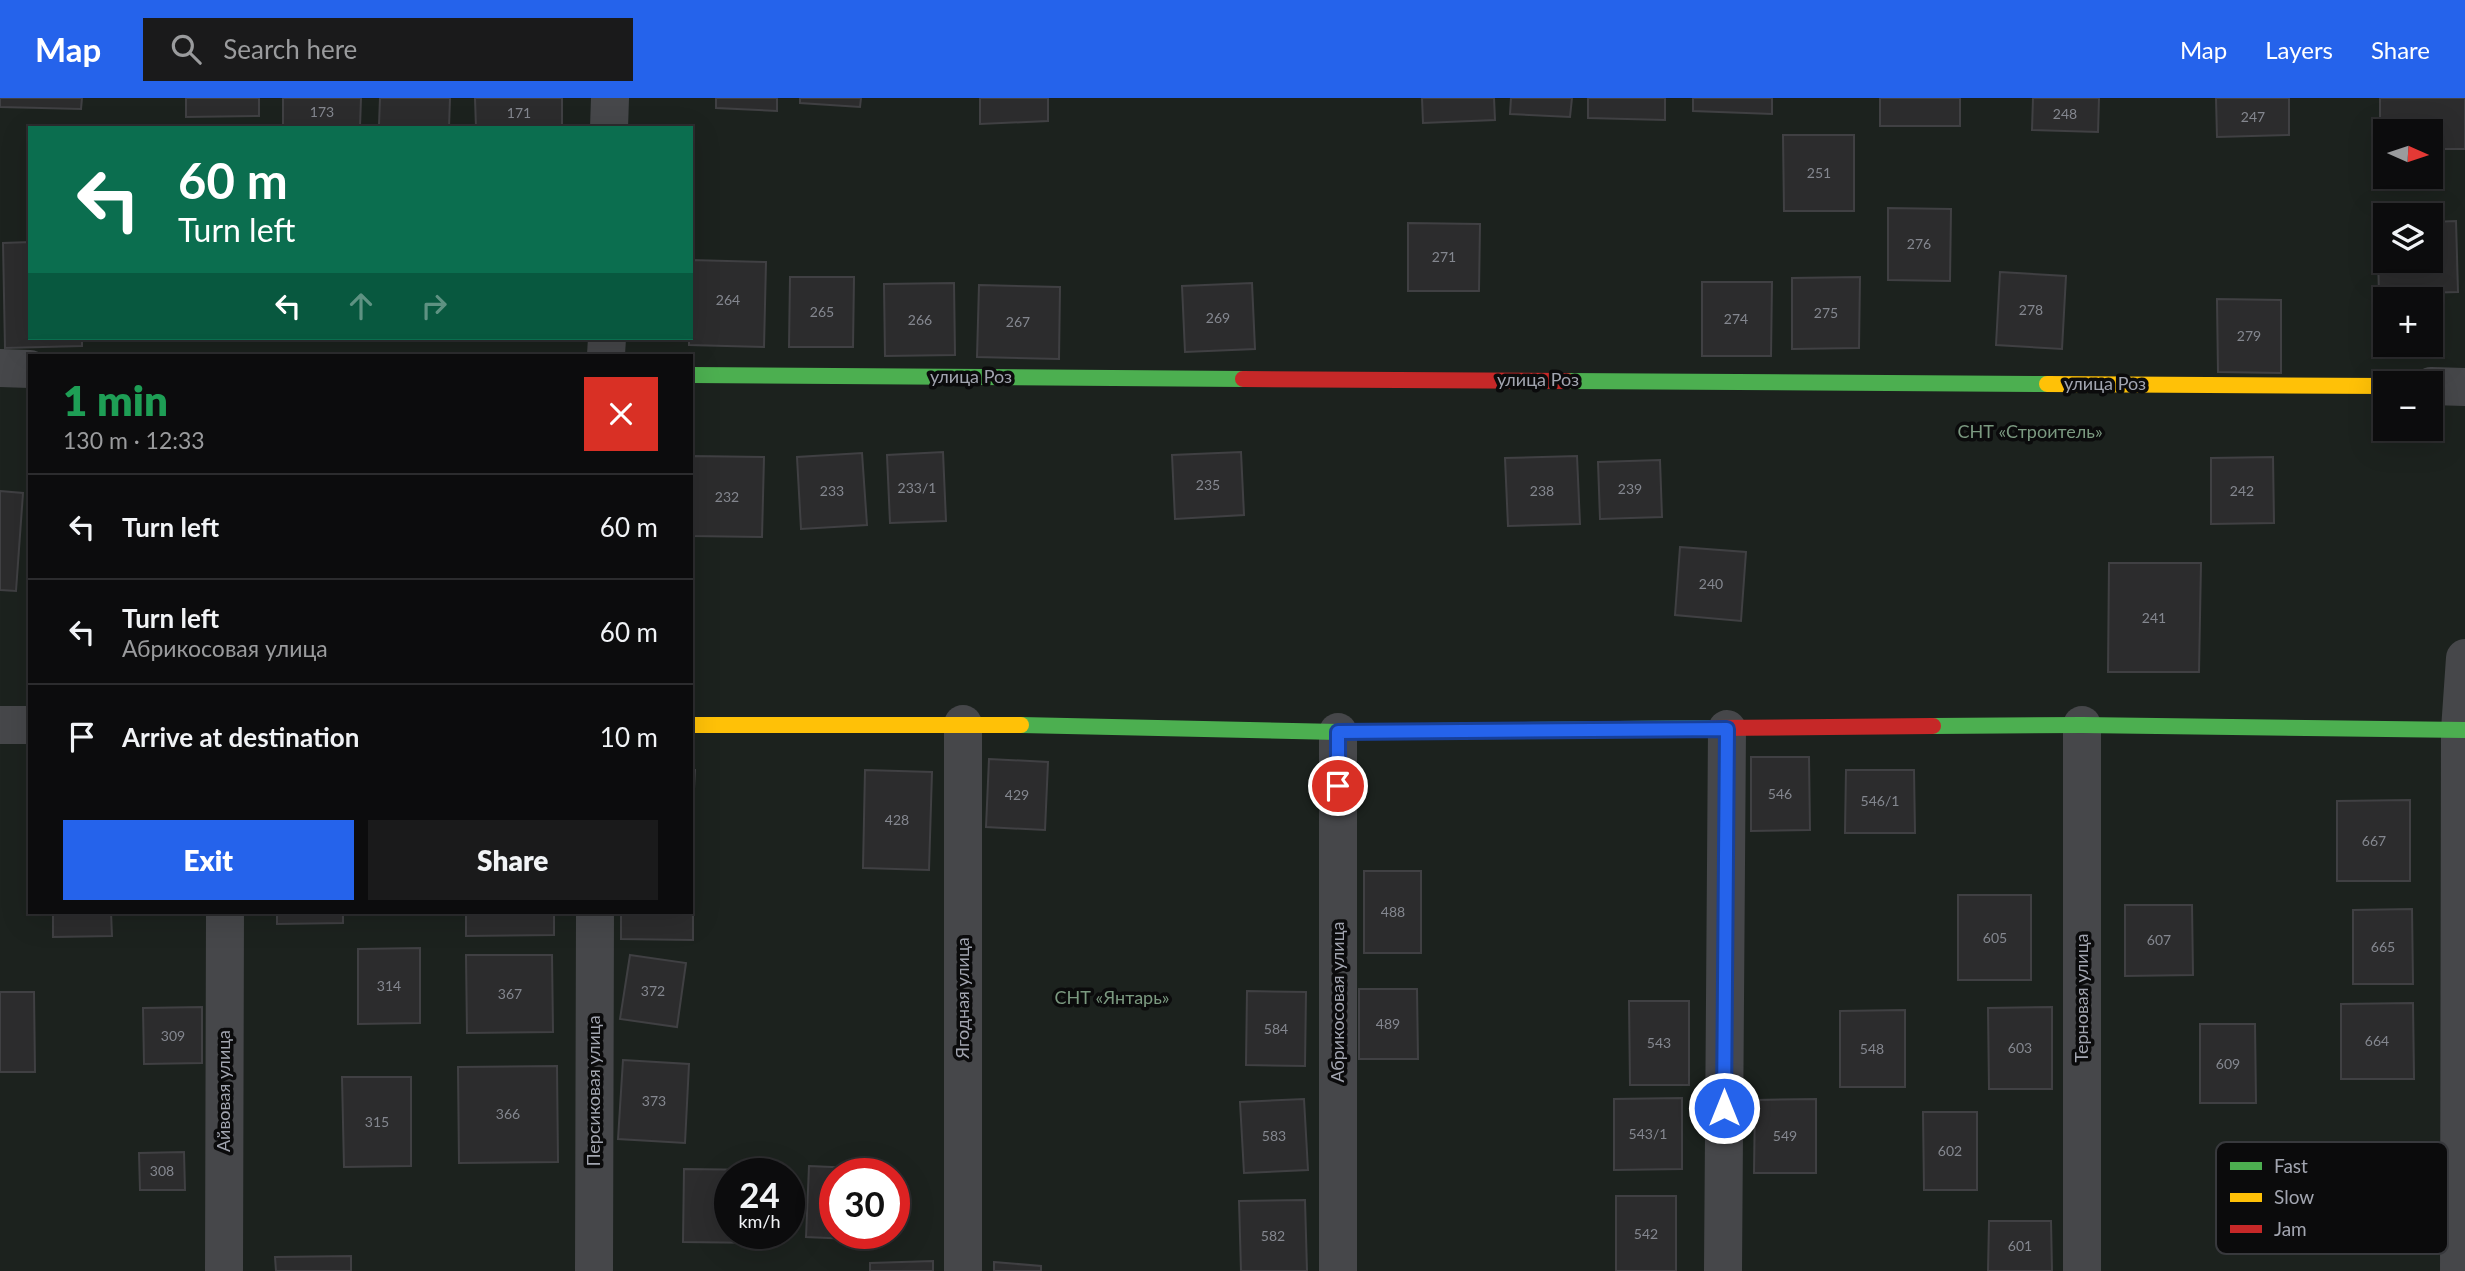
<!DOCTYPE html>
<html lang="en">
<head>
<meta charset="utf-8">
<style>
	:root { --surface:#0c0c0d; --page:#1a1a1b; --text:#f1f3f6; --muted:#9a9b9d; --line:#2c2c2e; --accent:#2563eb }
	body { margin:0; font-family:Lato,sans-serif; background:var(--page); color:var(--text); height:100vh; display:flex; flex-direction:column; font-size:26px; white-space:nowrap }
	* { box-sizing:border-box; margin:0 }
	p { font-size:23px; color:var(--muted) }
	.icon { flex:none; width:38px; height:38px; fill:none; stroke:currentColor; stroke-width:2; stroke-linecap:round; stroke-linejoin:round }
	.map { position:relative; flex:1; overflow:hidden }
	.drawer { position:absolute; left:28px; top:256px; width:665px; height:560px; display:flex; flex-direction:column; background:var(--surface); border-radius:0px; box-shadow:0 7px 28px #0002,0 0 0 2px var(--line) }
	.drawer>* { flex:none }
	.banner { position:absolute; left:28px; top:28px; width:665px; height:214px; border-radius:0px; box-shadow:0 7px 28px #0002,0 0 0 2px var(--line); background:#0b6e4f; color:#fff; overflow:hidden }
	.needle { width:46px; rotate:93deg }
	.fabs { position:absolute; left:2373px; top:21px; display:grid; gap:14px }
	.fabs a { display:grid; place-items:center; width:70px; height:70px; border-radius:0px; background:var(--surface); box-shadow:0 7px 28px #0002,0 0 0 2px var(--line); font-size:35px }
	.speed { position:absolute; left:714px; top:1060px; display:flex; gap:14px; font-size:35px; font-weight:700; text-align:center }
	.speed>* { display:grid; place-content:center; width:91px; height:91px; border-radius:50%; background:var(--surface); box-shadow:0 7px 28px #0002,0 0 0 2px var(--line); line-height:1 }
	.speed small { font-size:18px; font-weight:400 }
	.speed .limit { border:10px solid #d22; background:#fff; color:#111 }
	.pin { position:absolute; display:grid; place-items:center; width:60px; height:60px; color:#fff; margin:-30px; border:4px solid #fff; border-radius:50%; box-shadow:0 2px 7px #0007 }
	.me { position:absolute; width:77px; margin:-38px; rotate:0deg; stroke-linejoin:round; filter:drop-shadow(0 0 5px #0008) }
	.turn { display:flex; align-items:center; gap:24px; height:147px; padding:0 35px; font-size:32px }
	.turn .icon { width:91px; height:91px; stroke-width:2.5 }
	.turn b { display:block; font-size:49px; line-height:60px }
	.lanes { display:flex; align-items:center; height:66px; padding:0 35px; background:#0003; justify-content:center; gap:35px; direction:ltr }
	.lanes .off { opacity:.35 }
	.round { display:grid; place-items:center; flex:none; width:74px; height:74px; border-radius:0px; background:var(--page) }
	.head { display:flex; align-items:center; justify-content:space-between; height:119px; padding:0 35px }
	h1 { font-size:42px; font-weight:800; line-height:52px; color:#1e9e55 }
	.button { display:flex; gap:14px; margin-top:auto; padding:14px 35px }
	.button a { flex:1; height:80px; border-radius:0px; background:var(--accent); color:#fff; font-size:28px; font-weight:800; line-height:80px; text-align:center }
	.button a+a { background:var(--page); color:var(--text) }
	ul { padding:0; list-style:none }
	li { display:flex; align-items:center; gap:21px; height:105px; padding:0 35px; border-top:2px solid var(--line) }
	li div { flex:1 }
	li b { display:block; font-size:26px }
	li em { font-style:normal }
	header { display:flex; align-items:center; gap:42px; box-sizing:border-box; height:98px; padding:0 35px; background:var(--accent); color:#fff }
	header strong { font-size:33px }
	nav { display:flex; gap:38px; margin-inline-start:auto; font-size:24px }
	.search { width:490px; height:63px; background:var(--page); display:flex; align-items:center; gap:18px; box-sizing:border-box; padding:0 24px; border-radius:0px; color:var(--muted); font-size:26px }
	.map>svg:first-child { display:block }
</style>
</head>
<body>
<header>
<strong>Map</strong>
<div class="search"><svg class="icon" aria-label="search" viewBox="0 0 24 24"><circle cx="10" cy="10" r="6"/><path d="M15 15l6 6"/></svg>Search here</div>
<nav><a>Map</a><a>Layers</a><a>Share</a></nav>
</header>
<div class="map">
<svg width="2465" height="1173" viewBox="0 0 2465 1173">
	<rect width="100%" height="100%" fill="#101011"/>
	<path fill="#1c221e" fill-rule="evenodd" d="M0,0H2465V1173H0ZM30,30H691V240H30ZM2385,33H2431V79H2385ZM2385,117H2431V163H2385ZM2385,201H2431V247H2385ZM30,257H691V814H30ZM2385,285H2431V331H2385ZM730,1076H789V1136H730ZM835,1076H894V1136H835Z"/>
	<g fill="#2c2c2d" stroke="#404043" stroke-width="2">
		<polygon points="0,0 82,0 81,11 0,9"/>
		<polygon points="186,0 259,0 259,18 186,19"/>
		<polygon points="283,0 361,0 360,29 283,29"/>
		<polygon points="380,0 450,0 449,30 379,27"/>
		<polygon points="475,0 562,0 562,30 476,30"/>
		<polygon points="716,0 777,0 777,13 716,10"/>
		<polygon points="800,0 861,0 860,9 800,5"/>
		<polygon points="980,0 1048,0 1048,23 980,26"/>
		<polygon points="1422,0 1494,0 1495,22 1423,25"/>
		<polygon points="1511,0 1572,0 1570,19 1510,16"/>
		<polygon points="1588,0 1665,0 1665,22 1588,20"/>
		<polygon points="1693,0 1772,0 1772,16 1693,13"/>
		<rect x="1880" y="0" width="80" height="28"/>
		<polygon points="2033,0 2099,0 2098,34 2032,32"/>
		<polygon points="2216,0 2289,0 2289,37 2217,39"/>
		<polygon points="2380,0 2465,0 2465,51 2431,51 2431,33 2385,33 2385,51 2380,51"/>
		<polygon points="1783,37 1854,37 1854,113 1784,113"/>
		<polygon points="1888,110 1951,111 1950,183 1888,182"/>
		<polygon points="2456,123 2458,194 2379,196 2377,125 2385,125 2385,163 2431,163 2431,124"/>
		<polygon points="1408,125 1480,126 1479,193 1408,193"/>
		<polygon points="30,144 30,240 82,240 82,248 5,250 3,145"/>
		<polygon points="691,162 766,164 764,249 689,247 689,240 691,240"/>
		<polygon points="2000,174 2066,178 2062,251 1996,247"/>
		<polygon points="790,179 854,179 853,249 789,249"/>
		<polygon points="1860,179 1859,250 1792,251 1792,180"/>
		<polygon points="1702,184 1772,184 1771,258 1702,258"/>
		<polygon points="954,185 955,257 885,258 884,186"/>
		<polygon points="1252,185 1255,251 1185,254 1182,188"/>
		<polygon points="979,187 1060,189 1059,261 977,259"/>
		<polygon points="2217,201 2281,202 2281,275 2218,274"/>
		<polygon points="426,240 475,240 427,243"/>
		<polygon points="943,354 946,423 890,425 887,357"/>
		<polygon points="1241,354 1244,417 1175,421 1172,357"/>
		<polygon points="862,355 867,427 801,431 797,359"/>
		<polygon points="691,358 764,359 762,439 691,438"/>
		<polygon points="1577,358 1580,426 1508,428 1505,360"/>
		<polygon points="2273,359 2274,425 2211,426 2211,360"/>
		<polygon points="1660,362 1662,419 1600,421 1598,364"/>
		<polygon points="0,393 23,395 16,493 0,492"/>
		<polygon points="1680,449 1746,454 1741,523 1675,517"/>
		<polygon points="2109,465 2201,465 2199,574 2108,574"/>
		<polygon points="1751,659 1809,659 1810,732 1751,733"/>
		<polygon points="989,661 1048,664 1045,732 986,729"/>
		<polygon points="691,672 695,672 691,748"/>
		<polygon points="865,672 932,674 929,772 863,770"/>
		<polygon points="1846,672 1914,672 1915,735 1845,735"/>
		<polygon points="2410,702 2410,783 2337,783 2337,703"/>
		<rect x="1364" y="773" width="57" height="82"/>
		<polygon points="691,780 693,780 693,842 621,841 621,814 691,814"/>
		<rect x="1958" y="797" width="73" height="85"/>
		<polygon points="2125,807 2192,807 2193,877 2125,878"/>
		<polygon points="2412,811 2413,886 2353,886 2353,812"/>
		<polygon points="53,814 111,814 112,838 53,839"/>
		<polygon points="277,814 343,814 343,825 277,826"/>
		<polygon points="466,814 554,814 554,837 466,838"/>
		<polygon points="420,850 420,925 358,926 358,851"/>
		<polygon points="466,857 552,857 553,934 467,935"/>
		<polygon points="630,857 686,865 677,929 620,921"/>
		<polygon points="1359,891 1417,891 1418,961 1359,961"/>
		<polygon points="1247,893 1306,894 1305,968 1246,967"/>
		<polygon points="0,894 34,894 35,974 0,974"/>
		<polygon points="1629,903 1689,903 1689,987 1630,987"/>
		<polygon points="2413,905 2414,981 2341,981 2341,906"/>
		<polygon points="202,909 202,965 144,966 143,910"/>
		<polygon points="2052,909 2052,991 1989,991 1988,910"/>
		<polygon points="1905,912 1905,989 1840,989 1840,913"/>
		<polygon points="2200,926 2255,926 2256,1005 2200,1005"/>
		<polygon points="623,962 689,966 685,1045 618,1041"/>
		<polygon points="557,968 558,1064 459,1065 458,969"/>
		<polygon points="342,979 411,979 411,1068 344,1069"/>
		<polygon points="1682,1000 1682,1071 1614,1072 1614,1001"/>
		<polygon points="1304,1001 1308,1072 1244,1075 1240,1004"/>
		<polygon points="1816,1001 1816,1075 1754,1075 1755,1002"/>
		<polygon points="1923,1014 1977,1014 1977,1092 1924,1092"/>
		<polygon points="184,1054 185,1092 140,1092 139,1055"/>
		<polygon points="809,1068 877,1071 877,1076 835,1076 835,1136 874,1136 873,1142 806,1139"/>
		<polygon points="684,1071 764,1072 764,1076 730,1076 730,1136 764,1136 764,1145 683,1144"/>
		<rect x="1616" y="1098" width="60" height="75"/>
		<polygon points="1305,1102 1307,1173 1241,1173 1239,1103"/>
		<polygon points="1989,1123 2051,1123 2052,1173 1988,1173"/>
		<polygon points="351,1158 351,1173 276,1173 275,1159"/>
		<polygon points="933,1163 933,1173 870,1173 870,1165"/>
		<polygon points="994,1164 1041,1168 1041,1173 994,1173"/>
	</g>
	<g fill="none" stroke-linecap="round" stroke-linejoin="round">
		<g stroke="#46474a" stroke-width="38">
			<polyline points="609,30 610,0"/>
			<polyline points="606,257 607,240"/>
			<polyline points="0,270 30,271"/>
			<polyline points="2431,288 2465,289"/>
			<polyline points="963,626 963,1173"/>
			<polyline points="0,627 30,627"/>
			<polyline points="2082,627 2082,1173"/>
			<polyline points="224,1173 225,814"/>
			<polyline points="594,1173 595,814"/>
			<polyline points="1338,1173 1338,634"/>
			<polyline points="1723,1173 1727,631"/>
			<polyline points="2459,1173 2460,632 2465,560"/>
		</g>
		<g stroke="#4caf50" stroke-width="16">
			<polyline points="691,277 1243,281"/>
			<polyline points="1567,283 2047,286"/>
			<polyline points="1021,627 1338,634 1713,630"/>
			<polyline points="1933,628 2082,627 2465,632"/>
		</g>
		<g stroke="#ffc107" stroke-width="16">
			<polyline points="2047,286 2385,288"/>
			<polyline points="691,627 1021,627"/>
		</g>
		<g stroke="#c62828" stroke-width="16">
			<polyline points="1243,281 1567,283"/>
			<polyline points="1713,630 1933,628"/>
		</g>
	</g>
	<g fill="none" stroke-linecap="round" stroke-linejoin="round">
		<defs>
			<polyline id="route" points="1338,688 1338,634 1727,631 1724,1010"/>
		</defs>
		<use href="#route" stroke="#184099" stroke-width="18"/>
		<use href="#route" stroke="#2563eb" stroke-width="12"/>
	</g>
	<g text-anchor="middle" stroke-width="7" stroke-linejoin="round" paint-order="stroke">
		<g font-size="14" fill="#84878f">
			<text x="322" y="19">173</text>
			<text x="519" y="20">171</text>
			<text x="2065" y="21">248</text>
			<text x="2253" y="24">247</text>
			<text x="1819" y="80">251</text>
			<text x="1919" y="151">276</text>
			<text x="1444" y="164">271</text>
			<text x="728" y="207">264</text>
			<text x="2031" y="217">278</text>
			<text x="822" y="219">265</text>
			<text x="1826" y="220">275</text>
			<text x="1218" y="225">269</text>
			<text x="1736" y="226">274</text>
			<text x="920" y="227">266</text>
			<text x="1018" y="229">267</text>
			<text x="2249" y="243">279</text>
			<text x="1208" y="392">235</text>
			<text x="917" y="395">233/1</text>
			<text x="1630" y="396">239</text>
			<text x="832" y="398">233</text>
			<text x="1542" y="398">238</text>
			<text x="2242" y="398">242</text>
			<text x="727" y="404">232</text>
			<text x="1711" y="491">240</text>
			<text x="2154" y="525">241</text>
			<text x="1780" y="701">546</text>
			<text x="1017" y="702">429</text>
			<text x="1880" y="708">546/1</text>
			<text x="897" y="727">428</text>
			<text x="2374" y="748">667</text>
			<text x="1393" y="819">488</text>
			<text x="1995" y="845">605</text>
			<text x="2159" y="847">607</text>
			<text x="2383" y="854">665</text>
			<text x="389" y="893">314</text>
			<text x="653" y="898">372</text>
			<text x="510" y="901">367</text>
			<text x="1388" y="931">489</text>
			<text x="1276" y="936">584</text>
			<text x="173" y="943">309</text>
			<text x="2377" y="948">664</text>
			<text x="1659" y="950">543</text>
			<text x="2020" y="955">603</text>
			<text x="1872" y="956">548</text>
			<text x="2228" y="971">609</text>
			<text x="654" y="1008">373</text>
			<text x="508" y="1021">366</text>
			<text x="377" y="1029">315</text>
			<text x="1648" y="1041">543/1</text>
			<text x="1274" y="1043">583</text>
			<text x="1785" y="1043">549</text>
			<text x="1950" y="1058">602</text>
			<text x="162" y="1078">308</text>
			<text x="1646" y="1141">542</text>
			<text x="1273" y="1143">582</text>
			<text x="2020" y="1153">601</text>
		</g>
		<g font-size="18" fill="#a2a5b0" stroke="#0b0b0c">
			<text x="971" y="285">улица Роз</text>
			<text x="1538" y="288">улица Роз</text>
			<text x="2105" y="292">улица Роз</text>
			<text transform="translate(963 900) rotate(-90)" y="6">Ягодная улица</text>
			<text transform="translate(2082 900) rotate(-90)" y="6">Терновая улица</text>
			<text transform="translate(1338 904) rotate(-90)" y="6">Абрикосовая улица</text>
			<text transform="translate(224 993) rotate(-90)" y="6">Айвовая улица</text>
			<text transform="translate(594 993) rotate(-90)" y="6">Персиковая улица</text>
		</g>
		<g font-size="18" fill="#7b9980" stroke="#0b0b0c">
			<text x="2030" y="340">СНТ «Строитель»</text>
			<text x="1112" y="906">СНТ «Янтарь»</text>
		</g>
	</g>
	<rect x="2216" y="1044" width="232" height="112" rx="10" fill="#0b0b0c" stroke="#38393d" stroke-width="2"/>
	<rect x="2230" y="1064" width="32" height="8" fill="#4caf50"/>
	<rect x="2230" y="1095" width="32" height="9" fill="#ffc107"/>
	<rect x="2230" y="1127" width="32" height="8" fill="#c62828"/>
	<g font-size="19" fill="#a2a5b0">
		<text x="2274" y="1075">Fast</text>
		<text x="2274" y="1106">Slow</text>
		<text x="2274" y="1138">Jam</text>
	</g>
</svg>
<div class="fabs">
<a><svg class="needle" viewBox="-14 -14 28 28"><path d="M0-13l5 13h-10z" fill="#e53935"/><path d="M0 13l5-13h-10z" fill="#9a9b9d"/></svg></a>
<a><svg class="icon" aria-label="layers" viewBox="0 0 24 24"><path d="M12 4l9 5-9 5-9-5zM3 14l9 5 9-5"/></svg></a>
<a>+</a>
<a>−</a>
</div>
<div class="speed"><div>24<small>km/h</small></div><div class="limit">30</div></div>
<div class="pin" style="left:1338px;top:688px;background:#d93025"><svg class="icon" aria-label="arrive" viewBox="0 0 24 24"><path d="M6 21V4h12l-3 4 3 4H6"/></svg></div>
<svg class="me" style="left:1724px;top:1010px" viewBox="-20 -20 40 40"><circle r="17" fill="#2563eb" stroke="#fff" stroke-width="3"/><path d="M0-11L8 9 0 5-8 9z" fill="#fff"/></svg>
<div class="banner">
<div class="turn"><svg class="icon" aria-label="left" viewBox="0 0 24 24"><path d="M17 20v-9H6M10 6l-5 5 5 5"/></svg><div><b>60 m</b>Turn left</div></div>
<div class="lanes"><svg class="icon" aria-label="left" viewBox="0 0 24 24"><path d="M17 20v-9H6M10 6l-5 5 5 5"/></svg><svg class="icon off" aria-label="ahead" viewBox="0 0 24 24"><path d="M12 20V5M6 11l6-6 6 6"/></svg><svg class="icon off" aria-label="right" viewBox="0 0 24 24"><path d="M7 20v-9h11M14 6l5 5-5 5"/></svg></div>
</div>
<section class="drawer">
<div class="head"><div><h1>1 min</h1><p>130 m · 12:33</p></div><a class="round" style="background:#d93025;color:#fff"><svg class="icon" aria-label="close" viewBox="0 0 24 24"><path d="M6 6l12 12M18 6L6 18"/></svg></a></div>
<ul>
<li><svg class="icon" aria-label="left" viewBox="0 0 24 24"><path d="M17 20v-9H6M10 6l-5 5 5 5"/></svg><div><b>Turn left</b></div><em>60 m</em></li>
<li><svg class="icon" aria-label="left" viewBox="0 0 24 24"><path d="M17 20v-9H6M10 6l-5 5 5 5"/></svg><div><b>Turn left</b><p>Абрикосовая улица</p></div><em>60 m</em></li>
<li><svg class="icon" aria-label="arrive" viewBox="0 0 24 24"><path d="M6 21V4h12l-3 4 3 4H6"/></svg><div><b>Arrive at destination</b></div><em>10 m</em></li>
</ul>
<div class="button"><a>Exit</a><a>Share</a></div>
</section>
</div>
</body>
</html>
